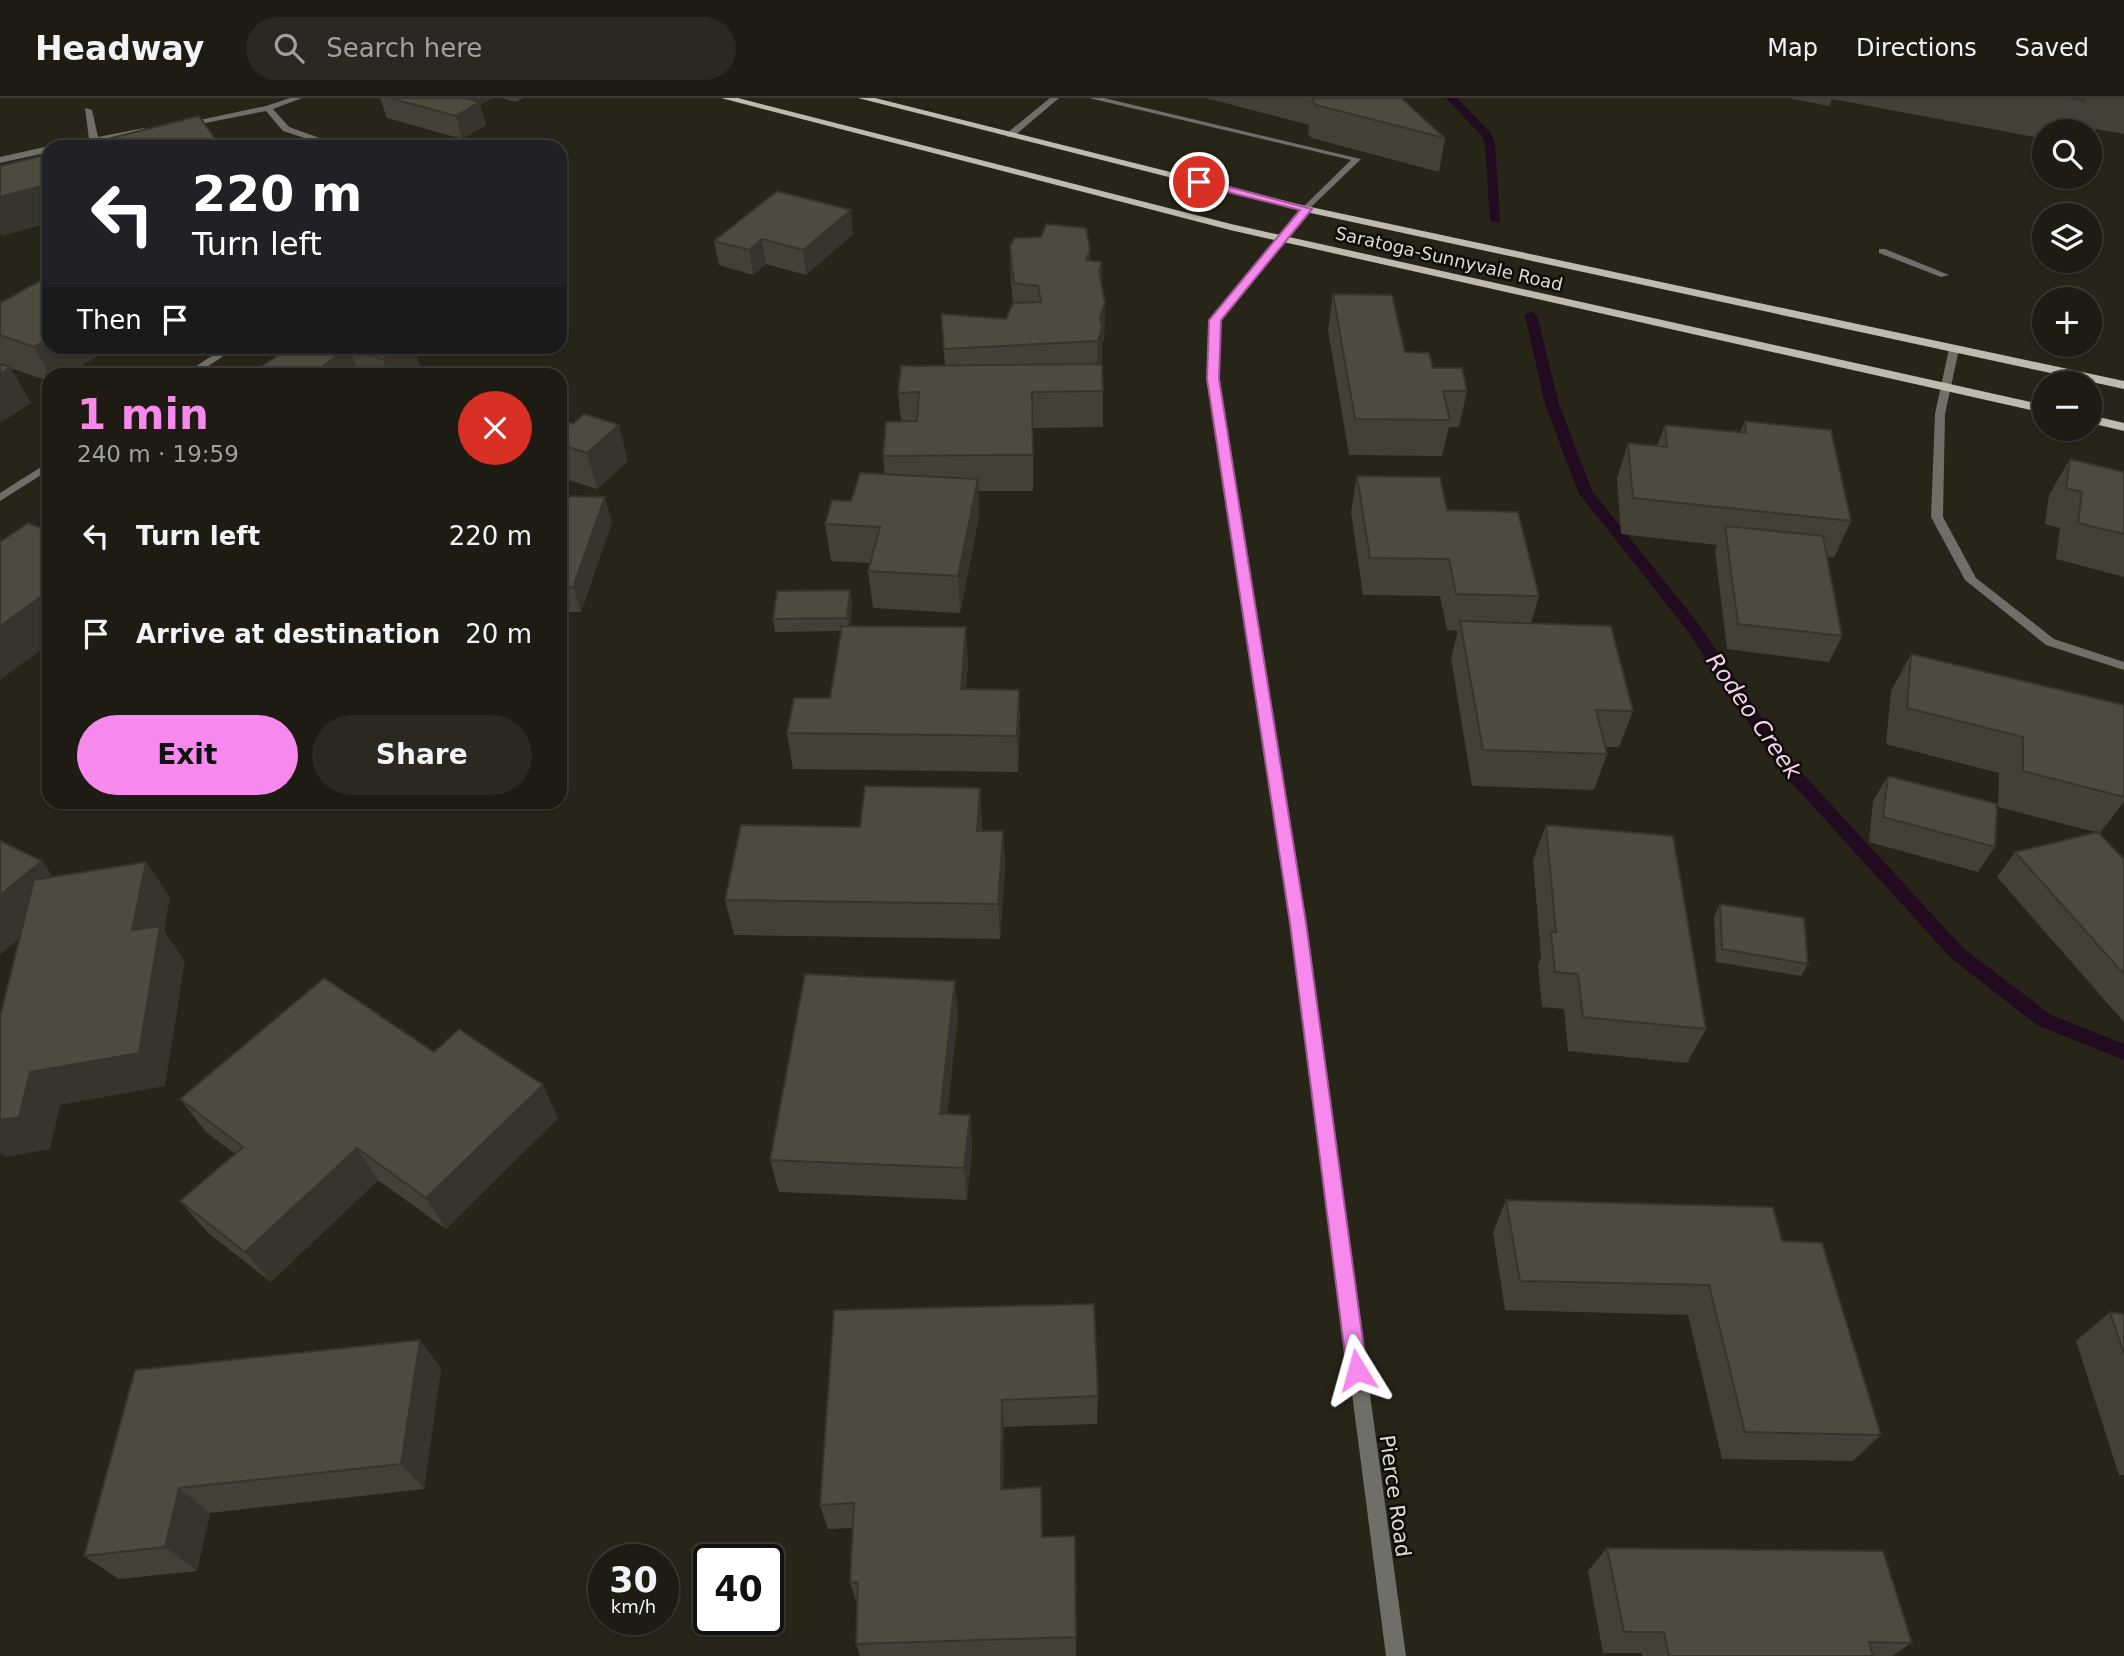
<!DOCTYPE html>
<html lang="en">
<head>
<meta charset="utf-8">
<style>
	:root { --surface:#1d1b12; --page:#2a2820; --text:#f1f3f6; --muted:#a0a19f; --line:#3b3932; --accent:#f788ec }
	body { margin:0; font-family:"DejaVu Sans",sans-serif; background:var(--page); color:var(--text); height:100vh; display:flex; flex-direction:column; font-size:26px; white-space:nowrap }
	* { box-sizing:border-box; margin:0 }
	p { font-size:23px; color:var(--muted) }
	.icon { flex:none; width:38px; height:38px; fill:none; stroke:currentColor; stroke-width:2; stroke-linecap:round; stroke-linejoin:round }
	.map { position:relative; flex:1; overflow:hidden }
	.sheet { position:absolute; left:42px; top:270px; width:525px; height:441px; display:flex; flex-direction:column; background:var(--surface); border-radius:21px; box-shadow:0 2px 5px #0004,0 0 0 2px var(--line) }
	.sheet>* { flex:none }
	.hud { position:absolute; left:42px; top:42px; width:525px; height:214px; border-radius:21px; box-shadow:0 2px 5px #0004,0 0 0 2px var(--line); background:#202124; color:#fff; overflow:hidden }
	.fabs { position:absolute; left:2032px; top:21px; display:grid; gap:14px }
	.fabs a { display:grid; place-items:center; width:70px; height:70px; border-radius:50%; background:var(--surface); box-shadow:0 2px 5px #0004,0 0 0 2px var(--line); font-size:35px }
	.speed { position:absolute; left:588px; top:1446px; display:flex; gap:14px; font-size:35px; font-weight:700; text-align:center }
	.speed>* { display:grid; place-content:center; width:91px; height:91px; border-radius:50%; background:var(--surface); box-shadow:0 2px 5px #0004,0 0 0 2px var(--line); line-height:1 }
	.speed small { font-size:18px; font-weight:400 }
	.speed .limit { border:4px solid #111; border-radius:10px; background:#fff; color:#111 }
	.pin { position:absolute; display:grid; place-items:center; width:60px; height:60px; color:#fff; margin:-30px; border:4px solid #fff; border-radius:50%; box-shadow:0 2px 7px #0007 }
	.me { position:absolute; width:77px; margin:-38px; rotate:352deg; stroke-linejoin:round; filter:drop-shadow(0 0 5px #0008) }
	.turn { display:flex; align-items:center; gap:24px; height:147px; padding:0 35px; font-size:32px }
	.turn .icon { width:91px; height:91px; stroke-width:2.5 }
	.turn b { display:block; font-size:49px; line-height:60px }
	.then { display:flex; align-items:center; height:66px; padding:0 35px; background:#0003; gap:14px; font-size:26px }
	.round { display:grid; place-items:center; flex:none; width:74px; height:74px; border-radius:37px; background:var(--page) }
	.summary { display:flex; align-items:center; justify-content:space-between; height:119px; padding:0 35px }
	h1 { font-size:42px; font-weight:700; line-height:52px; color:var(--accent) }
	.button { display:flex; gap:14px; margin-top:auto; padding:14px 35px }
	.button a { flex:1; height:80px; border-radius:42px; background:var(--accent); color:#111; font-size:28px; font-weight:700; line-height:80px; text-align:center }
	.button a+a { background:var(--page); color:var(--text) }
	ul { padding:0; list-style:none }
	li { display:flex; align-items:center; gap:21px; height:98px; padding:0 35px }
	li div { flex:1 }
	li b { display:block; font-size:26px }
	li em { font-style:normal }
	header { display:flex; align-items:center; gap:42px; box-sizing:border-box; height:98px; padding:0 35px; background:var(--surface); border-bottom:2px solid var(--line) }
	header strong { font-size:33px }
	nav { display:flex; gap:38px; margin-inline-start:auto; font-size:24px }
	.search { width:490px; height:63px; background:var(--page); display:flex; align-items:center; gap:18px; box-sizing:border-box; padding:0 24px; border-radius:38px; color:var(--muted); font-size:26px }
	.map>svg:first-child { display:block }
</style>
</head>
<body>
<header>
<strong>Headway</strong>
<div class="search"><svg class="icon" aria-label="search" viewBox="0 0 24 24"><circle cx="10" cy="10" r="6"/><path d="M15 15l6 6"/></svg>Search here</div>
<nav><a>Map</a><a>Directions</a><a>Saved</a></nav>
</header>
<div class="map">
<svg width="2124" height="1558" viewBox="0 0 2124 1558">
	<rect width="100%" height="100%" fill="#272418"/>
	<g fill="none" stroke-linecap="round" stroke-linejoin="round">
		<g fill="#220a20" fill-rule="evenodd">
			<polygon points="1446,0 1457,0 1490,34 1495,46 1500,125 1490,123 1485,46 1481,37"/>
			<polygon points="1531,213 1537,217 1559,306 1592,393 1697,524 1792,664 1963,850 2051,917 2124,946 2124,962 2037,927 1951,860 1780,672 1687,532 1578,394 1545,306 1525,217"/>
		</g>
		<g fill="#706e68" fill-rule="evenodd">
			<polygon points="1050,0 1059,0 1013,39 1007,39 1007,35"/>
			<polygon points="1089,0 1104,0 1361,61 1306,114 1301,111 1303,109 1351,62"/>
			<polygon points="1879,151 1885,151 1949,177 1941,179 1879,155"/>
		</g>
		<g fill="#706e68" fill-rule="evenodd">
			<polygon points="290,0 302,0 273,11 289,29 345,49 332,49 283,33 266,13 185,29 181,26 266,8"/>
			<polygon points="85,10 92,12 98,39 144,30 148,33 94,46 56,49 89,41"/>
			<polygon points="49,48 51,49 49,49 49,54 0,65 0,59"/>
			<polygon points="226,248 239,248 196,276 185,276"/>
			<polygon points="1954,248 1959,251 1945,316 1943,419 1976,480 2054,541 2124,564 2124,572 2046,547 1965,482 1931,419 1935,316 1949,251"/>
			<polygon points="49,364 49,372 0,403 0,395"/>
		</g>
		<polygon fill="#706e68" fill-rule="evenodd" points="1303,109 1311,111 1220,222 1218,281 1305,825 1406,1558 1386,1558 1291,825 1208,281 1210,222"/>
		<g fill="#bebaad" fill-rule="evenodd">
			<polygon points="721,0 738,0 1231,126 2044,307 2044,315 1230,132"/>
			<polygon points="858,0 875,0 1306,108 2124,283 2124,291 1306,114"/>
			<polygon points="2090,317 2124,325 2124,333 2090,325"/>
		</g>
	</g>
	<g fill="#434035">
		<polygon points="380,0 493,0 480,7 486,27 462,41 387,20"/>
		<polygon points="502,0 523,0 516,4"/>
		<polygon points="1206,0 1401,0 1445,40 1439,74 1312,40 1308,36 1309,27"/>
		<polygon points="1788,0 2124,0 2124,36 2072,27 2069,33 2044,33 2044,41 1832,1 1829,8"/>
		<polygon points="853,136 806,177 766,166 753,177 719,167 714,143"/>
		<polygon points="1010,149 1090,151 1090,163 1102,188 1105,205 1104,240 1102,246 1102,266 1103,293 1103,329 1033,330 1033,393 978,393 979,418 960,515 873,510 868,473 870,465 831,463 825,426 851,403 885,377 883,358 901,323 898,295 945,267 941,216 1006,221 1013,205 1011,184"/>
		<polygon points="1333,196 1405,254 1433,270 1467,293 1459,329 1449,329 1442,358 1349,357 1328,232"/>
		<polygon points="0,205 49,248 96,248 100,256 68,276 49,276 49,283 10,270 31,305 0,325"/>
		<polygon points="279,248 413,248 423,276 250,276 282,255"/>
		<polygon points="560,322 628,363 597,391 569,382 560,389"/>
		<polygon points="1745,323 1851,423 1834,460 1827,459 1842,538 1829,564 1727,551 1715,453 1717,447 1621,436 1617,381 1628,345 1657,348 1665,327 1740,334"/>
		<polygon points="2070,361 2124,374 2124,479 2056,461 2060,430 2045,426 2049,397"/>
		<polygon points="1357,378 1539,498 1531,525 1633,613 1619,649 1606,649 1607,656 1594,692 1472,688 1451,560 1458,533 1447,532 1440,498 1363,497 1351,414"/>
		<polygon points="560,398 612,424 581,514 560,514"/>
		<polygon points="850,492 852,505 850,528 968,566 966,591 1019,592 1020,628 1018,674 793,671 787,635 830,600 841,533 775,534 773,521"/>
		<polygon points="1911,556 2124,619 2124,704 2100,735 2124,761 2124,924 1997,779 2015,754 2095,734 1998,709 1999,675 1886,646 1891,593"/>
		<polygon points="1888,678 1995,749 1978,774 1869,744 1873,703"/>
		<polygon points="980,690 982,733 1003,733 1005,769 1000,841 734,837 725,802 860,729"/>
		<polygon points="207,704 229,704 219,711"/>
		<polygon points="1546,727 1706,931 1687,965 1568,953 1564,911 1542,909 1538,868 1541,859 1533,762"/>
		<polygon points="1720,806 1808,866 1801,878 1716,864 1714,819"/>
		<polygon points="958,917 947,1016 970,1017 972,1050 967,1102 779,1094 770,1062"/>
		<polygon points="434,954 558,1020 446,1131 378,1082 271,1184 208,1135 180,1103 235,1056 206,1034 180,1001"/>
		<polygon points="1506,1102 1782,1143 1881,1337 1853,1363 1722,1361 1688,1217 1505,1212 1493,1134"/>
		<polygon points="834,1212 1098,1298 1097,1326 1004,1329 1003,1391 1042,1439 1076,1539 1076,1558 860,1558 856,1546 857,1506 850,1485 853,1430 828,1431 820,1407"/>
		<polygon points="2110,1214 2124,1216 2124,1377 2119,1377 2076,1243"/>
		<polygon points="420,1242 441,1271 424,1391 210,1415 197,1473 119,1481 84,1458 135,1272"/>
		<polygon points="1607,1450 1912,1545 1892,1558 1642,1558 1642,1555 1603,1555 1588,1473"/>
	</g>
	<g fill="#37342b">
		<polygon points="453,0 493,0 480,7 486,27 462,41 456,18"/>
		<polygon points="216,42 218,49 193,49"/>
		<polygon points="49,86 49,125 2,138 0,134 0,99"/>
		<polygon points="851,112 853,136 806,177 803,152"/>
		<polygon points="762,141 766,166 753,177 749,152"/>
		<polygon points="1090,151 1089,186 1086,162"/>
		<polygon points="1102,164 1102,199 1099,173"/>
		<polygon points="1105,205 1104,240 1102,246 1102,266 1097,279 1098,243 1100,219"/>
		<polygon points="49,241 49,248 96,248 100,256 68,276 49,276 34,249"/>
		<polygon points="401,248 413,248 423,276 388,276 383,261"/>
		<polygon points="349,250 359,276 311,276"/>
		<polygon points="10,269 31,305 0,325 0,276"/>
		<polygon points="619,327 628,363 597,391 587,355"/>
		<polygon points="560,350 569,382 560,389"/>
		<polygon points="978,381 979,418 960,515 958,478"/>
		<polygon points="605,399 612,424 581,514 573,489"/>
		<polygon points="850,492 852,505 849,533 847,520"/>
		<polygon points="49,493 49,546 0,582 0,528"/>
		<polygon points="966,529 968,566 963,627 961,591"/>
		<polygon points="1019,592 1020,628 1018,674 1017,638"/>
		<polygon points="980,690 982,726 979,768 977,733"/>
		<polygon points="214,704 229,704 219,711"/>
		<polygon points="1003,733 1005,769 1000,841 998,806"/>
		<polygon points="42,763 68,799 0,857 0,797"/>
		<polygon points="146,764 170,799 164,833 185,863 165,988 60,1007 50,1051 6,1059 0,1054 0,1022 30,974 132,832"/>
		<polygon points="955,883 958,917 944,1048 940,1016"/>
		<polygon points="543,987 558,1020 446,1131 426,1100"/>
		<polygon points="970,1017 972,1050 967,1102 964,1070"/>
		<polygon points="357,1050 378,1082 271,1184 245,1154"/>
		<polygon points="420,1242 441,1271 424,1391 401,1366"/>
		<polygon points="1002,1302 1004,1329 1003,1416 1001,1391"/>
		<polygon points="179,1390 210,1415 197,1473 165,1449"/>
	</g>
	<g fill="#4e4b3e" stroke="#37342b" stroke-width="2">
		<polygon points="390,0 464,0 479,4 456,18"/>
		<polygon points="1315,0 1401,0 1445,40 1316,7 1312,3"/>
		<polygon points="2069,0 2083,0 2084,3"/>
		<polygon points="199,18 216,42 193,49 76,49"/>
		<polygon points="49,56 49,86 0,99 0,68"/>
		<polygon points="777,93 851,112 803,152 762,141 749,152 714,143"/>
		<polygon points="1046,126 1086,130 1090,151 1086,162 1102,164 1099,173 1105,205 1100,219 1102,230 1098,243 944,251 941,216 1006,221 1013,205 1041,204 1038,188 1014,185 1010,149 1014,140 1041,139"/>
		<polygon points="49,178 49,241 34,249 0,237 0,205"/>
		<polygon points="1333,196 1392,197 1405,254 1429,255 1433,270 1462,270 1467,293 1443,293 1450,322 1355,321"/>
		<polygon points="292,248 401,248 383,261 349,250 311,276 250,276"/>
		<polygon points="0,266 10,269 0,276"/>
		<polygon points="1102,266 1103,293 1032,294 1033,357 883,358 886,324 917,323 919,294 898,295 901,268"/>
		<polygon points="444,271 460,276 437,276"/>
		<polygon points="584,316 619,327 587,355 560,346 560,322 573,326"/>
		<polygon points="1745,323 1831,332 1851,423 1633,400 1628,345 1667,349 1665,327 1746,335"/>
		<polygon points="2070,361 2124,374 2124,436 2078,425 2082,394 2066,390"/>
		<polygon points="860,375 978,381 958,478 868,473 880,429 825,426 832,402 851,403"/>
		<polygon points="1357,378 1440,379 1447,412 1518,414 1539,498 1456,496 1449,461 1370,460"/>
		<polygon points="560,398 605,399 573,489 560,489"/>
		<polygon points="28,425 49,433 49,493 0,528 0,444"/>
		<polygon points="1725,428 1823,438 1842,538 1738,526"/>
		<polygon points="850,492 847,520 773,521 777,493"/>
		<polygon points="1460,523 1611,528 1633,613 1596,612 1607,656 1483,652"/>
		<polygon points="842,528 966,529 961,591 1019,592 1017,638 787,635 794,600 830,600"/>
		<polygon points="1911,556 2124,607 2124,699 2023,673 2023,639 1907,610"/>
		<polygon points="1888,678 1997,706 1995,749 1883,719"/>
		<polygon points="865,688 980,690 977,733 1003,733 998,806 725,802 741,727 860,729"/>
		<polygon points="1546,727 1673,738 1706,931 1583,919 1578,876 1555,874 1551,834 1556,834"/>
		<polygon points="2098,734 2124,761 2124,876 2015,754"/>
		<polygon points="0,743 42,763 0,797"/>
		<polygon points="146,764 132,832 160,828 139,955 30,974 19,1019 0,1022 0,919 34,782"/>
		<polygon points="1720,806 1804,820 1808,866 1722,851"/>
		<polygon points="805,876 955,883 940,1016 970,1017 964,1070 770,1062"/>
		<polygon points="324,880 434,954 459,931 543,987 426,1100 357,1050 245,1154 180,1103 243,1049 180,1001"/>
		<polygon points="1506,1102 1773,1109 1782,1143 1822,1145 1881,1337 1745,1334 1709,1187 1520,1183"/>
		<polygon points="1094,1206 1098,1298 1002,1302 1001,1391 1041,1389 1042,1439 1075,1438 1076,1539 856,1546 858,1484 850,1485 854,1405 820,1407 834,1212"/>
		<polygon points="2110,1214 2124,1216 2124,1256"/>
		<polygon points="420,1242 401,1366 179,1390 165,1449 84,1458 135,1272"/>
		<polygon points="1607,1450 1883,1453 1912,1545 1869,1544 1873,1558 1669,1558 1664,1534 1624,1534"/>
	</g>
	<polygon fill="#f788ec" stroke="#a15899" stroke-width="2" points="1199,81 1312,111 1221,222 1219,281 1306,825 1367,1272 1364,1279 1357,1282 1350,1279 1347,1272 1290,825 1207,281 1209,222 1300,112 1195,86 1195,82"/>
	<g text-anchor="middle" stroke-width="5" stroke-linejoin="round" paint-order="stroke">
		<g font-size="18" fill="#dedcd4" stroke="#0e0d08">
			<text transform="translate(1449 161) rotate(13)" y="6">Saratoga-Sunnyvale Road</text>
		</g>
		<g font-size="21" fill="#dedcd4" stroke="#0e0d08">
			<text transform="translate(1395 1398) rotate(82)" y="7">Pierce Road</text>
		</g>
		<g font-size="23" font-style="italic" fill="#fad0f4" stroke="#0e0d08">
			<text transform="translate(1754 618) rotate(55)" y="8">Rodeo Creek</text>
		</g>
	</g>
</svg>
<div class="fabs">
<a><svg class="icon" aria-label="search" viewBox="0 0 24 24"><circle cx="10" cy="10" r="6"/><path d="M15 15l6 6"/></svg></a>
<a><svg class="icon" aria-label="layers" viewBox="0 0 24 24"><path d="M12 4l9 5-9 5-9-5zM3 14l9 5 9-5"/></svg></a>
<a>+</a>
<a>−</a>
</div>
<div class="speed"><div>30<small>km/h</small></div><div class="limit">40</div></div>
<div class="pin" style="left:1199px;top:84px;background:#d93025"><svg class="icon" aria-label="arrive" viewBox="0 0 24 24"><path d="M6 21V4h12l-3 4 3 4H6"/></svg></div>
<svg class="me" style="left:1357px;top:1272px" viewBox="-20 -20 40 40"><path d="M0-17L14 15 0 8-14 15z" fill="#f788ec" stroke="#fff" stroke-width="4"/></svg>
<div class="hud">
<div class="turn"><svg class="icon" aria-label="left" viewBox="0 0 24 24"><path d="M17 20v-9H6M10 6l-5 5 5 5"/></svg><div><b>220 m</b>Turn left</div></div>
<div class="then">Then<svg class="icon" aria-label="arrive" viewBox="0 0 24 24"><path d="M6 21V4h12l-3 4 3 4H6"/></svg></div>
</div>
<section class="sheet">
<div class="summary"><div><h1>1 min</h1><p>240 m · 19:59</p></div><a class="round" style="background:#d93025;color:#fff"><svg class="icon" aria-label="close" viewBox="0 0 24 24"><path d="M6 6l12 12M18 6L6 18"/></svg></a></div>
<ul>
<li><svg class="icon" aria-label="left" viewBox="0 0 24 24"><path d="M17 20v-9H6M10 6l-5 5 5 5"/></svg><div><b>Turn left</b></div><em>220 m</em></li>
<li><svg class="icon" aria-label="arrive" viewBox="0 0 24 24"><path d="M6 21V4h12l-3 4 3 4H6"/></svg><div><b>Arrive at destination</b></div><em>20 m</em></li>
</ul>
<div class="button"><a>Exit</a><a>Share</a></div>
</section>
</div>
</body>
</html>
